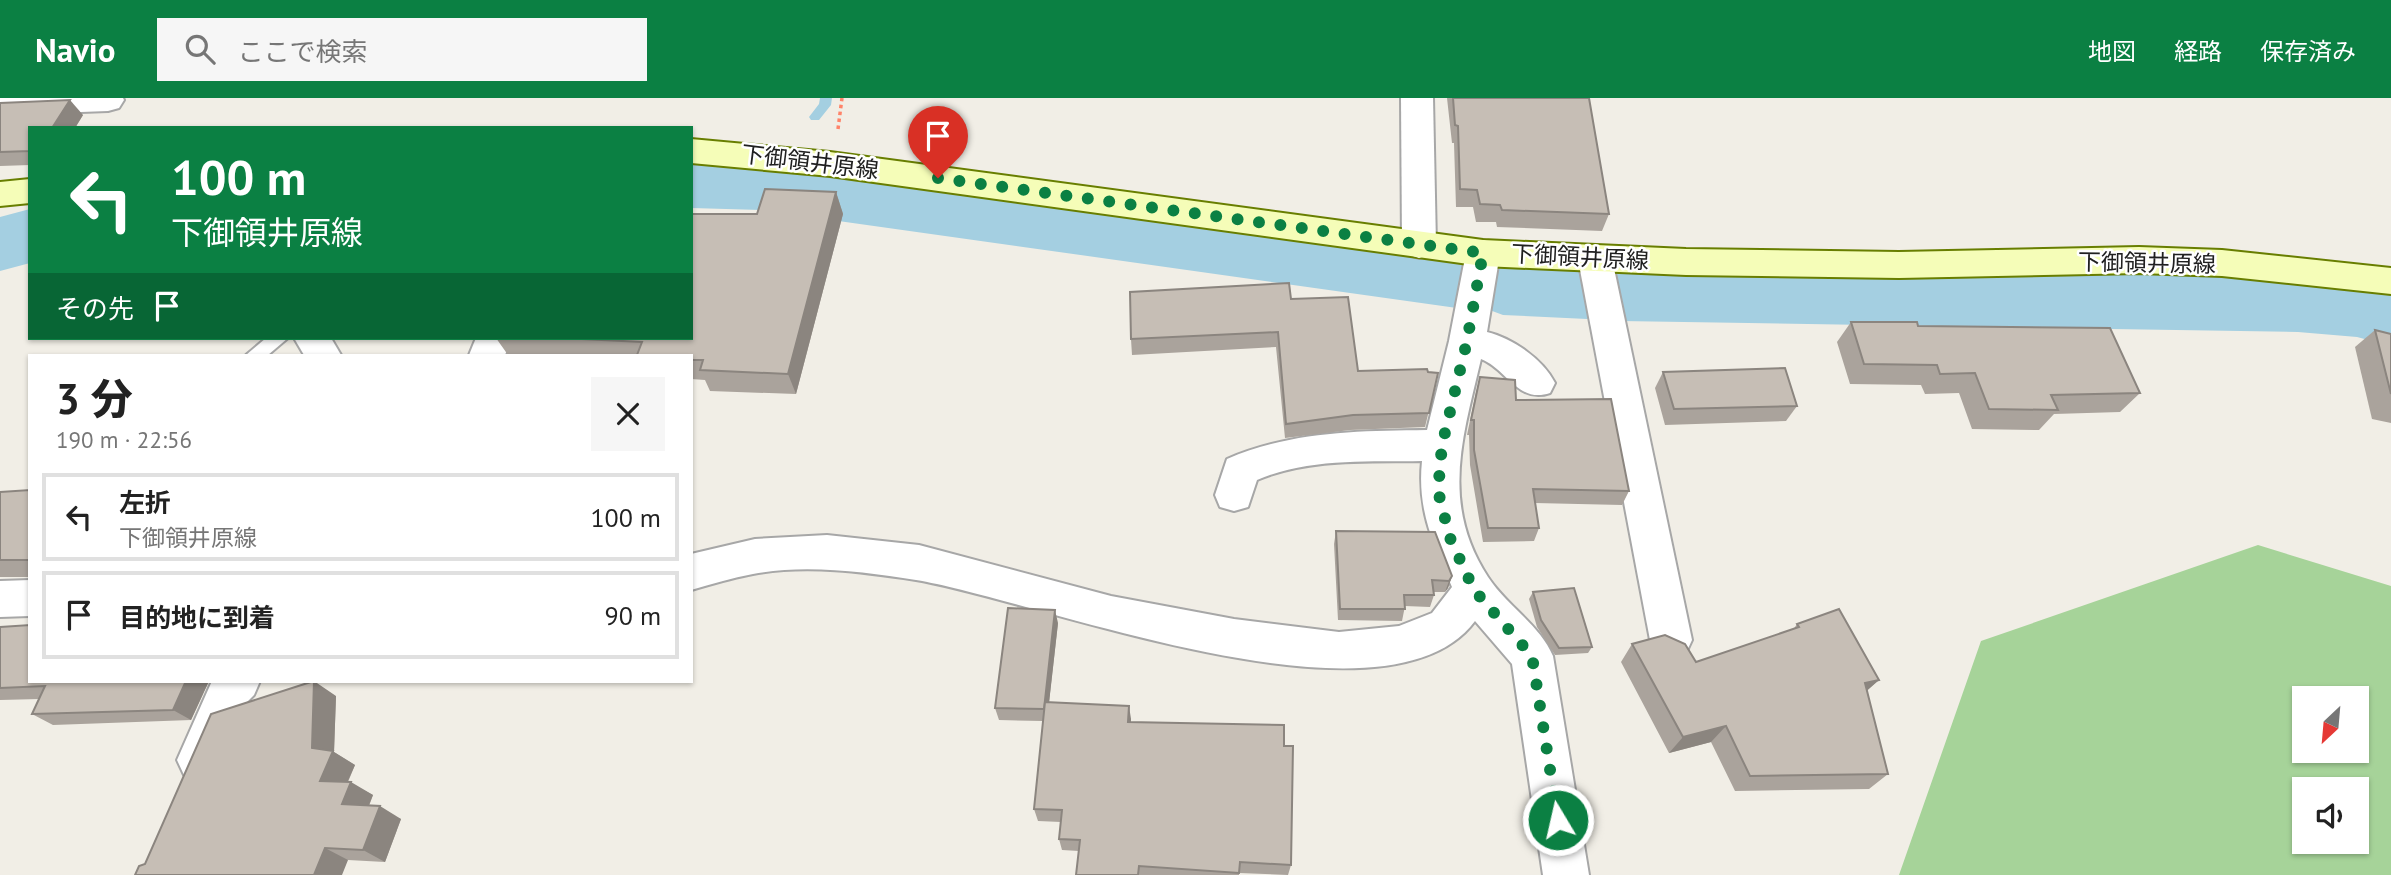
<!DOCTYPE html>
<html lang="ja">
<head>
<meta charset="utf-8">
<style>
	:root { --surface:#fff; --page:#f6f6f6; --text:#222; --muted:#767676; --line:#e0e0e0; --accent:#0b8043 }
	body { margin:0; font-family:"PT Sans","Noto Sans JP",sans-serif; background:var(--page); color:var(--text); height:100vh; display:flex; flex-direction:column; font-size:26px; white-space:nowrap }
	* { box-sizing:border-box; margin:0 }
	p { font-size:23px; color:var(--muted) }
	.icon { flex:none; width:38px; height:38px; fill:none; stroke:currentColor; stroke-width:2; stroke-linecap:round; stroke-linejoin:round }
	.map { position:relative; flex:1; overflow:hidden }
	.details { position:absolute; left:28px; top:256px; width:665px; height:329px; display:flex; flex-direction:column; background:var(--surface); border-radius:0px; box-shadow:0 2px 5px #0004 }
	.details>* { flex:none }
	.hud { position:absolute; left:28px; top:28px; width:665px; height:214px; border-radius:0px; box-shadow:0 2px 5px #0004; background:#0b8043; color:#fff; overflow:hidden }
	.needle { width:46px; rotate:206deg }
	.controls { position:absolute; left:2292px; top:588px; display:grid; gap:14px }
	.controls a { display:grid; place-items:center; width:77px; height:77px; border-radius:0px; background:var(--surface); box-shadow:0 2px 5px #0004; font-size:35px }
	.pin { position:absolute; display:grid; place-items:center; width:60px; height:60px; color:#fff; margin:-72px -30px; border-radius:50% 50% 50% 0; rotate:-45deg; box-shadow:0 0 7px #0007 }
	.pin .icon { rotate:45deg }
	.me { position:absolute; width:77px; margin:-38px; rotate:351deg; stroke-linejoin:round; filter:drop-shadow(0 0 5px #0008) }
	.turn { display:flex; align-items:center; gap:24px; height:147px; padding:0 28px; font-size:32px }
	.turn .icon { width:91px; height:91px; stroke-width:2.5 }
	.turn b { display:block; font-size:49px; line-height:60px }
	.then { display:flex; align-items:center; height:66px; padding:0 28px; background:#0003; gap:14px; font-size:26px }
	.round { display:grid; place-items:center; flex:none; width:74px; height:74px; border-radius:0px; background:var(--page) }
	.headline { display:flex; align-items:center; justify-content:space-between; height:119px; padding:0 28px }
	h1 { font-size:42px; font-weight:800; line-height:52px }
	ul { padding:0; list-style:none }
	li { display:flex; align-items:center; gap:21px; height:88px; margin:0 14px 10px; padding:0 14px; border:4px solid var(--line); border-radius:0px }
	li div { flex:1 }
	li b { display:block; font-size:26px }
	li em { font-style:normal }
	header { display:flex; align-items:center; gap:42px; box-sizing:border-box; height:98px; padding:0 35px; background:var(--accent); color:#fff }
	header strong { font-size:33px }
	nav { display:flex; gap:38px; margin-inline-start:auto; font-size:24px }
	.search { width:490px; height:63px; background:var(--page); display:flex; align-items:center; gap:18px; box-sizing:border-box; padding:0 24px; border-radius:0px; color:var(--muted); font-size:26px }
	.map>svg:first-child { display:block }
</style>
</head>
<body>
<header>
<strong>Navio</strong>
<div class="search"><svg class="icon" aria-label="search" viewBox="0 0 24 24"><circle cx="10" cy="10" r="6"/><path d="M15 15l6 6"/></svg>ここで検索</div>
<nav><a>地図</a><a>経路</a><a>保存済み</a></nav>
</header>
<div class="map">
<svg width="2391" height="777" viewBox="0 0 2391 777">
	<rect width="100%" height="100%" fill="#f1eee6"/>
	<path fill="#a6d399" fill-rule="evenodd" d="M2258,447L2391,488V777H1899L1981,543ZM2305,600H2357V653H2305ZM2305,691H2357V744H2305Z"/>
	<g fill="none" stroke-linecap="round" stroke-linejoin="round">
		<polygon fill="#a4cfe1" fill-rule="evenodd" points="820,0 832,0 831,7 819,22 811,22 809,19 819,6"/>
		<g fill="#a4cfe1" fill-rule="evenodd">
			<polygon points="691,58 761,60 1464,155 1491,163 1503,159 1587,163 1607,170 1620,165 2298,176 2357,181 2391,190 2391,248 2357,239 2298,234 1620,223 1600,216 1587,221 1503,217 1476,207 1464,211 761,112 691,110"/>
			<polygon points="30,111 30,165 0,173 0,119"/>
		</g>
		<defs>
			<polygon id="service" points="266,240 288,240 268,257 246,257"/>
			<g id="minor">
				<polygon points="0,0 123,0 124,2 119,10 108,13 0,17"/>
				<polygon points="1401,0 1433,0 1436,147 1431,156 1419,160 1407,156 1402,147"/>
				<path d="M1483,142L1495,146L1500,155L1487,234C1512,240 1543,261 1555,285L1550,295C1518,306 1507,271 1481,261C1463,338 1440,406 1488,479C1507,508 1539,526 1553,558L1589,777H1543L1512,566L1475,523C1387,642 1038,502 916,482C864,474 806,466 753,476C732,480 712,486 691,492V456L755,441L827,437L919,447L1111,498L1234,521L1339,534L1399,528L1432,515L1452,489C1433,445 1417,412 1422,363C1367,364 1308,360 1257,382L1248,409L1234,413L1220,409L1215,397L1227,361C1293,333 1357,333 1427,332L1449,243L1466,155L1471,146Z"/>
				<polygon points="1595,148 1607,152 1612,161 1692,542 1686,555 1671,561 1656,555 1650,542 1578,161 1583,152"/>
				<polygon points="294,240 331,240 341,257 304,257"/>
				<polygon points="476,240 512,240 505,257 469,257"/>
				<polygon points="30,482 30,518 0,519 0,483"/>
				<polygon points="212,583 260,583 254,597 244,607 214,677 199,683 184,677 177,662"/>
			</g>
			<g id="secondary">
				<polygon points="691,41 830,54 1483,142 1686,151 1899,154 2139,149 2222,152 2391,170 2391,196 2222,178 2139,175 1899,180 1686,177 1483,168 830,78 691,65"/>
				<polygon points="30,81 30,105 0,108 0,84"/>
			</g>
		</defs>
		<use href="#service" stroke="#a7a7a7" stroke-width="4"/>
		<use href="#minor" stroke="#a7a7a7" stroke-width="4"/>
		<use href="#secondary" stroke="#687e00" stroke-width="4"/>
		<polyline stroke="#ff8369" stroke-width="3.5" stroke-dasharray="3.5 3.5" stroke-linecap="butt" points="838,31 842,0"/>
		<use href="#service" fill="#fff" fill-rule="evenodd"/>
		<use href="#minor" fill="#fff" fill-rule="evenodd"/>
		<use href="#secondary" fill="#f5fdb8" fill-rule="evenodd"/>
	</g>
	<g fill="#aaa39c">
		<polygon points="1447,0 1589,0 1609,116 1602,133 1497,129 1496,124 1476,124 1473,109 1456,109 1454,45 1452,45"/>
		<polygon points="0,5 83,17 75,30 30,30 30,67 0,68"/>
		<polygon points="836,94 843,116 796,296 710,293 705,282 691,281 691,257 508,257 496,240 691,240 757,116"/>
		<polygon points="1291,201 1358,273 1438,275 1425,329 1350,332 1285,340 1276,249 1132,257 1131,241"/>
		<polygon points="1851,224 1918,228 2140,295 2120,314 2054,316 2039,332 1972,331 1959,295 1925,296 1921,287 1850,286 1837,244"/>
		<polygon points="2375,232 2391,236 2391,325 2372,321 2355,249"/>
		<polygon points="1663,274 1797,308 1786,323 1665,327 1655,290"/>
		<polygon points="1480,279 1516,302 1629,393 1622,407 1535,405 1539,430 1534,443 1483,444 1470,367 1469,337 1467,337 1476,294"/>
		<polygon points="30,392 30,479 0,479 0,394"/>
		<polygon points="1336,433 1452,478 1448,490 1445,494 1433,494 1434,497 1430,509 1405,508 1402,523 1338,522 1334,446"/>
		<polygon points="1533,494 1592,549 1588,555 1555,557 1537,529 1529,501"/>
		<polygon points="1058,525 1049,604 1131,621 1131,624 1284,648 1291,767 1288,777 1239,775 1239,777 1076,777 1079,753 1062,752 1059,741 1061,724 1038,723 1034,711 1043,623 999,622 995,610"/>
		<polygon points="1797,526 1879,582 1867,592 1888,676 1869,691 1735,693 1711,644 1669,655 1621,564 1632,546 1696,564 1793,532"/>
		<polygon points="0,529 209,583 191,622 53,627 32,616 39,601 0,602"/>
		<polygon points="336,598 334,654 355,667 348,684 373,697 369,708 401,721 385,764 348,762 145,766"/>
	</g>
	<g fill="#8b857f">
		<polygon points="70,2 83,17 75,30 52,30"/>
		<polygon points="836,94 843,116 796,296 788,276"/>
		<polygon points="1452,478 1448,490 1445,494 1449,483"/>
		<polygon points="1055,512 1058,525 1047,623 1044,611"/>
		<polygon points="1879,582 1861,598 1865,585"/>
		<polygon points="186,583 209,583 191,622 173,612"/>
		<polygon points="314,583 336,598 334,654 355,667 342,696 320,683 312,650"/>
		<polygon points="1129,608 1131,621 1130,638 1128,624"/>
		<polygon points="1726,628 1711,644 1669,655 1683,639"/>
		<polygon points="351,684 373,697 364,719 342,706"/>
		<polygon points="380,708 401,721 385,764 363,752"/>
		<polygon points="325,750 348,762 342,777 314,777"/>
	</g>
	<g fill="#c6beb5" stroke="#8b857f" stroke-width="2">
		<polygon points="1453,0 1589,0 1609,116 1502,112 1500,107 1480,106 1477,92 1460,91 1458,28 1455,27"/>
		<polygon points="70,2 52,30 30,30 30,53 0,54 0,5"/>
		<polygon points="765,91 836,94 788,276 700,272 703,262 691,262 691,257 637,257 642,244 562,240 691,240 691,116 757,116"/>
		<polygon points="1289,185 1291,201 1348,199 1358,273 1427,271 1428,274 1438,275 1429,315 1353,317 1286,326 1278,234 1131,241 1130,194"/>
		<polygon points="1851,224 1917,224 1918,228 2110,230 2140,295 2051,297 2058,312 1989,311 1975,275 1940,276 1937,267 1864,266"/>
		<polygon points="2375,232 2391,236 2391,296"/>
		<polygon points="1785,270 1797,308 1674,311 1663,274"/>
		<polygon points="1480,279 1515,282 1516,302 1611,301 1629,393 1533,391 1539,430 1488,430 1474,352 1474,322 1471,322"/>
		<polygon points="30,392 30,462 0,462 0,394"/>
		<polygon points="1336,433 1435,434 1452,478 1449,483 1432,482 1434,497 1404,497 1405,511 1340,511"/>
		<polygon points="1574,490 1592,549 1559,550 1541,522 1533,494"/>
		<polygon points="1008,510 1055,512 1044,611 995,610"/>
		<polygon points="1839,511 1879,582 1865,585 1888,676 1750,678 1726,628 1683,639 1632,546 1665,537 1685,546 1696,564 1799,529 1797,526"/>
		<polygon points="30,527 30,583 186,583 173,612 32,616 45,588 0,590 0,529"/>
		<polygon points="314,583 312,650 333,653 320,683 351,684 342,706 380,708 363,752 325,750 314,777 135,777 139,768 145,766 211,616"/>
		<polygon points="1045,604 1129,608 1128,624 1284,627 1284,648 1293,648 1291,767 1240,764 1239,775 1139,768 1138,777 1076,777 1080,742 1059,741 1062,712 1034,711"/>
	</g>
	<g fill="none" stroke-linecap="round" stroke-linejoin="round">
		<polyline stroke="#0b8043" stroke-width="12" stroke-dasharray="0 21.6" points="938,80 1483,155 1467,243 1442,347 1438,393 1450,440 1474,492 1532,558 1558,722"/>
	</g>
	<g text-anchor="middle" stroke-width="5" stroke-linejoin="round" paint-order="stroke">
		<g font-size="23" fill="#202020" stroke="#fff">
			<text transform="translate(810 64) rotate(7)" y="8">下御領井原線</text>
			<text transform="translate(1580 159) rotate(3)" y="8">下御領井原線</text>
			<text transform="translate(2147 165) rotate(1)" y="8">下御領井原線</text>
		</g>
	</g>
</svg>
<div class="controls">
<a><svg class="needle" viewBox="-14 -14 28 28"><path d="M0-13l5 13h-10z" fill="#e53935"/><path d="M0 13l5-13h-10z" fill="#767676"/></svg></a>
<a><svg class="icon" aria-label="sound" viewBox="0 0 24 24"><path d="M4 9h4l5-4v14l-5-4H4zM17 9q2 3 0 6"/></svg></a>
</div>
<div class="pin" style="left:938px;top:80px;background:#d93025"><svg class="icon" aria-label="arrive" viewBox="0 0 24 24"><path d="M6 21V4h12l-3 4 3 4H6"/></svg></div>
<svg class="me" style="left:1558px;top:722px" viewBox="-20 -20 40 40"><circle r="17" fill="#0b8043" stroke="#fff" stroke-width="3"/><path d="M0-11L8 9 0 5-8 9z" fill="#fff"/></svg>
<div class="hud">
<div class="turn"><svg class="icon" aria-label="left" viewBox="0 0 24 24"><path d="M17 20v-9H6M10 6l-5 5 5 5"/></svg><div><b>100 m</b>下御領井原線</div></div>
<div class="then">その先<svg class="icon" aria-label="arrive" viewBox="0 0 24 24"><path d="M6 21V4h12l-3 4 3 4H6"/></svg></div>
</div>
<section class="details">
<div class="headline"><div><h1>3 分</h1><p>190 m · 22:56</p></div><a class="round"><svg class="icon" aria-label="close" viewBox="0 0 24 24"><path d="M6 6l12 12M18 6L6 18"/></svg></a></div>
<ul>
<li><svg class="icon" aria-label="left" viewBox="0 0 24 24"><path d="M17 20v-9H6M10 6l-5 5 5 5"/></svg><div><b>左折</b><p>下御領井原線</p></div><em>100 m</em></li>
<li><svg class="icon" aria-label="arrive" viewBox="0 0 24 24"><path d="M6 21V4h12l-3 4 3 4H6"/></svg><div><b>目的地に到着</b></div><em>90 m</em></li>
</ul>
</section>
</div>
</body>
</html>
